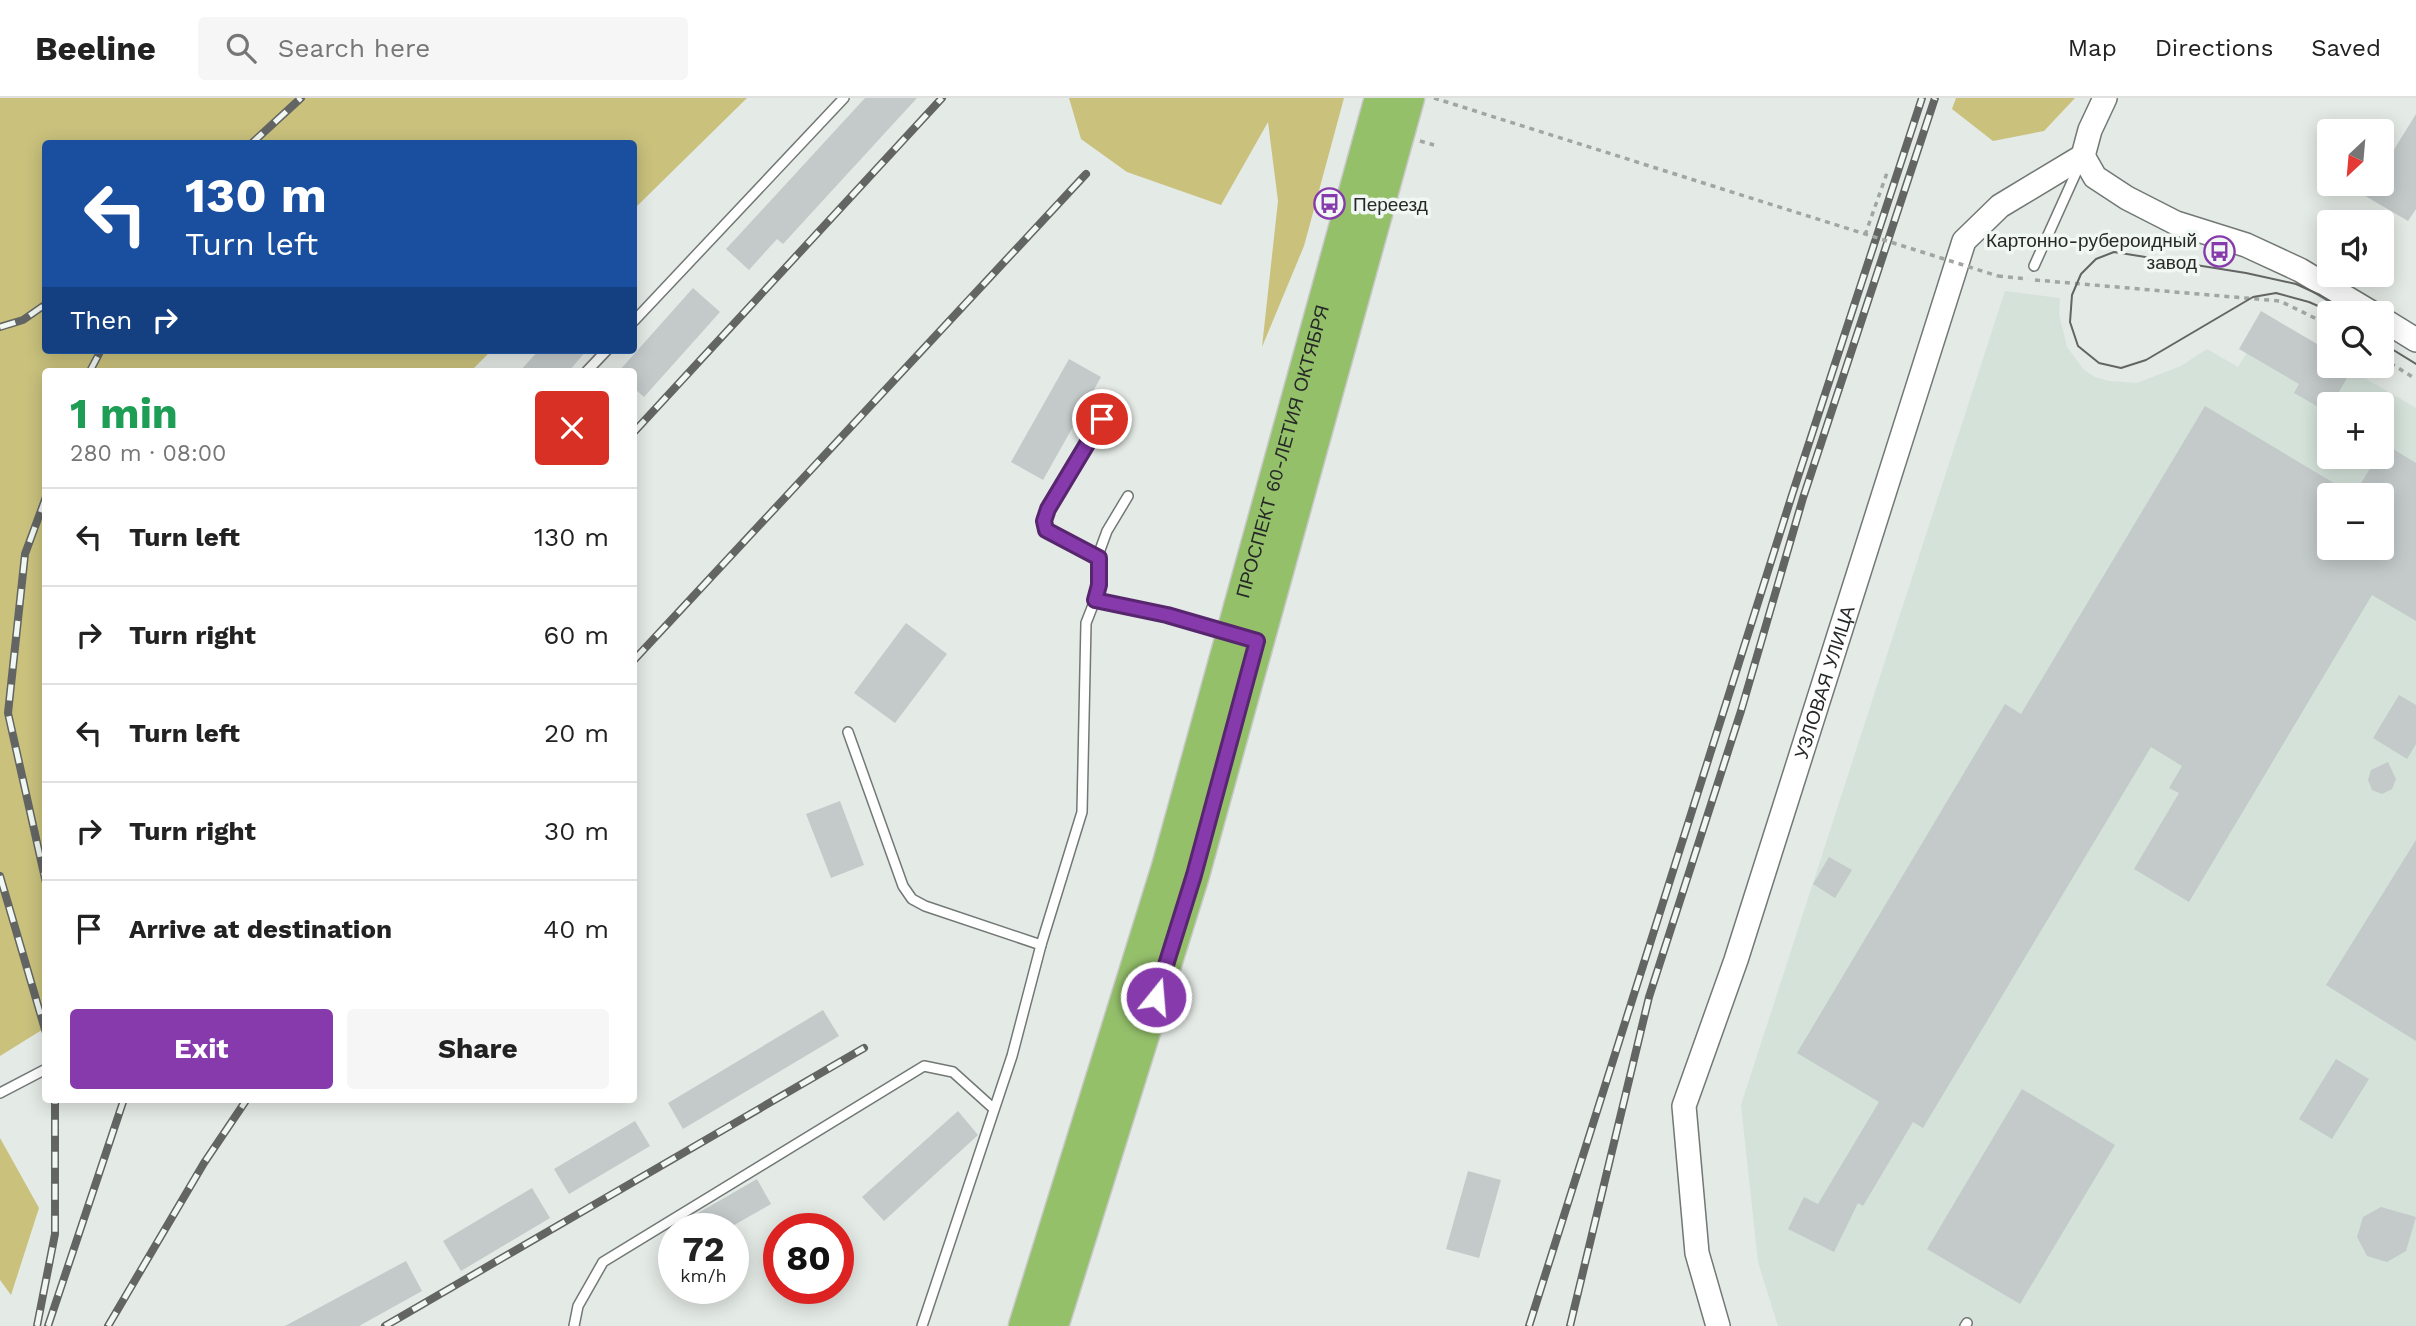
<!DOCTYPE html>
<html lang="en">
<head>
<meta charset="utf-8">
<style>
	:root { --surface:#fff; --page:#f6f6f6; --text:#222; --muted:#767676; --line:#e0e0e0; --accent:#863aab }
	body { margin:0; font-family:"Work Sans",sans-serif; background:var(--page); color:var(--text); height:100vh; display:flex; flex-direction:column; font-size:26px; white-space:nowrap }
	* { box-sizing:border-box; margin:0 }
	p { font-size:23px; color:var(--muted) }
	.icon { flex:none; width:38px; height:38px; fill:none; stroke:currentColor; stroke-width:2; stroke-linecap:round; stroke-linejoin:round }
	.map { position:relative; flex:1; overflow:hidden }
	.side { position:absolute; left:42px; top:270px; width:595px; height:735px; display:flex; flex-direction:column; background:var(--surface); border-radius:7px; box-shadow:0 4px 18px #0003 }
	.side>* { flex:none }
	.banner { position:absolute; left:42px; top:42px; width:595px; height:214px; border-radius:7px; box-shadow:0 4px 18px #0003; background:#1a4fa0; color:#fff; overflow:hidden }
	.needle { width:46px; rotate:206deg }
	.buttons { position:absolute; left:2317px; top:21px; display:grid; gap:14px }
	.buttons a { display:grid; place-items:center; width:77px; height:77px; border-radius:7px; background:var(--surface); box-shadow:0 4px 18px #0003; font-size:35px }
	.speed { position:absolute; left:658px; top:1115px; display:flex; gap:14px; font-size:35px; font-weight:700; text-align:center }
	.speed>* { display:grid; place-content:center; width:91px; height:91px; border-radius:50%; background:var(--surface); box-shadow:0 4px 18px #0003; line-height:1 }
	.speed small { font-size:18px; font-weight:400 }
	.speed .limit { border:10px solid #d22; background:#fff; color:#111 }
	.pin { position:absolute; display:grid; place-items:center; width:60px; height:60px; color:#fff; margin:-30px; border:4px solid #fff; border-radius:50%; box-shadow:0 2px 7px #0007 }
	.me { position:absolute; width:77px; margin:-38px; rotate:17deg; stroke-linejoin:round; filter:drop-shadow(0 0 5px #0008) }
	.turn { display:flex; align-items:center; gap:24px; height:147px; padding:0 28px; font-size:32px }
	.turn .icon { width:91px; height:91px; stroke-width:2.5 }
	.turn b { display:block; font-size:49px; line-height:60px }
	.then { display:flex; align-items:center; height:66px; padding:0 28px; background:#0003; gap:14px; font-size:26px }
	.round { display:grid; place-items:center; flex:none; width:74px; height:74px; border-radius:7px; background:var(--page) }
	.head { display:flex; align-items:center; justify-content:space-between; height:119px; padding:0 28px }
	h1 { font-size:42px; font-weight:700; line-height:52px; color:#1e9e55 }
	.button { display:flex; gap:14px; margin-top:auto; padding:14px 28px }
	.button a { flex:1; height:80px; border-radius:7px; background:var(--accent); color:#fff; font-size:28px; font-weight:700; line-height:80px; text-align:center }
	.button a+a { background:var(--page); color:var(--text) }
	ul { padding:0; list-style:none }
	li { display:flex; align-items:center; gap:21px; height:98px; padding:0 28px; border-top:2px solid var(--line) }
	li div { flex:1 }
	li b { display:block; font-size:26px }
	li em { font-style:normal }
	header { display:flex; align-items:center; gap:42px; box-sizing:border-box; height:98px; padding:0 35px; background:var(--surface); border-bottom:2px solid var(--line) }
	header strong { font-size:33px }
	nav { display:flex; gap:38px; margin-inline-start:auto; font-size:24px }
	.search { width:490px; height:63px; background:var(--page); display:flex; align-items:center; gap:18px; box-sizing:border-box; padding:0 24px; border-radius:7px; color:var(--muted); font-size:26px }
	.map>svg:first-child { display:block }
</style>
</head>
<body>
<header>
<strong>Beeline</strong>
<div class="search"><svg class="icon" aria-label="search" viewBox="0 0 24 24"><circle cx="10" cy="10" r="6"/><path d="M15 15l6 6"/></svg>Search here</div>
<nav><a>Map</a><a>Directions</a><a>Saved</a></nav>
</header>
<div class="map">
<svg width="2416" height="1228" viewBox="0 0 2416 1228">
	<rect width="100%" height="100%" fill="#e4eae6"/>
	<path fill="#d4e2da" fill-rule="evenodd" d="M2005,193L2060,200L2059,216L2067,249L2084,272L2095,279L2109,283L2137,285L2181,268L2207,251L2238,269L2267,223L2329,259V268H2344L2416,310V1228H1778L1758,1164L1741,1007ZM2329,306H2382V359H2329ZM2329,397H2382V450H2329Z"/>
	<g fill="#c9c17c">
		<polygon points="0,0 747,0 634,111 634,46 46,46 46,252 492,252 471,273 46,273 45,930 0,958"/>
		<polygon points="1069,0 1344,0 1304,148 1262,249 1278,103 1268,24 1221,107 1127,74 1081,41"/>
		<polygon points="1956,0 2075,0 2044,33 1993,43 1952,11"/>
		<polygon points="0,1040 39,1110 11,1197 0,1182"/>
	</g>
	<g fill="#c3cac9" fill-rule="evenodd">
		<polygon points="865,0 917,0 783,146 777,141 749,172 726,151"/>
		<polygon points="2416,16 2416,111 2408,123 2345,86 2382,86 2382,71"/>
		<polygon points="693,190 720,214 644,299 634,290 634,273 619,273"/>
		<polygon points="2261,213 2329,253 2329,268 2354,268 2332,306 2329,306 2327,314 2294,295 2299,286 2239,251"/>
		<polygon points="539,252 587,252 569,273 520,273"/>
		<polygon points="1069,261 1101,279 1043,382 1011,364"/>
		<path d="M2205,308L2354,397L2377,359H2382L2385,346L2416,365V523L2372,497L2189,804L2134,771L2179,695L2169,690L2182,668L2151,649L1923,1030L1913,1024L1863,1108L1858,1105L1834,1154L1788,1131L1804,1099L1818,1106L1879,1004L1797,955L2005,606L2021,616ZM2329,397H2382V450H2329Z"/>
		<polygon points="906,525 947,556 895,625 854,595"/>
		<polygon points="2399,597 2416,607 2416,646 2407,661 2373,640"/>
		<polygon points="2388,664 2396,681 2392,691 2382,696 2372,692 2368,682 2371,672"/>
		<polygon points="840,703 864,767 831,780 806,716"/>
		<polygon points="2416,742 2416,943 2326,887"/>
		<polygon points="1829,759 1852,772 1835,800 1813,786"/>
		<polygon points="823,912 839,938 683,1031 668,1005"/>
		<polygon points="2336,961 2369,981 2332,1041 2299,1021"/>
		<polygon points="2022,991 2115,1047 2020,1206 1927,1151"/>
		<polygon points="958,1013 978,1037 884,1123 862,1099"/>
		<polygon points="635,1023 650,1048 569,1096 554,1071"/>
		<polygon points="1468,1073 1501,1082 1479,1160 1446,1151"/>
		<polygon points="757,1081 771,1106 729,1130 672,1130"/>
		<polygon points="532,1090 550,1120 461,1173 443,1143"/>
		<polygon points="2381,1109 2416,1119 2406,1153 2387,1164 2367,1158 2357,1139 2363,1119"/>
		<polygon points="406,1163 422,1193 359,1228 285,1228"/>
	</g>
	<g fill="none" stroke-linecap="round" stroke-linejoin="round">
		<defs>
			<g id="service">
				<polyline points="2034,168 2080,66"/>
				<polyline points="634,223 844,0"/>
				<polyline points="587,273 607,252"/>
				<polyline points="1099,460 1046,431 1044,423 1048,411 1102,321"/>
				<polyline points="1095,502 1099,487 1100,452 1107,433 1128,398"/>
				<polyline points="848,634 903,788 912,801 925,808 1041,847"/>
				<polyline points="0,995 46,971"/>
				<polyline points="574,1228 578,1208 603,1164 924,968 953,974 994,1011"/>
				<polyline points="922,1228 1012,958 1041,847 1082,714 1086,525 1095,502 1167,517 1229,535"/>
				<polyline points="1965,1228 1967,1225"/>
			</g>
			<g id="tertiary">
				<polyline points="2083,58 2095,79 2127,100 2176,125 2246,147 2300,172 2372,215"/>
				<polyline points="2382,221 2416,242"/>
				<path id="s1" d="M1718,1228L1697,1155L1684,1008L1736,862L1964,143L2000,108L2083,58L2090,32L2105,0"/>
			</g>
			<g id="trunk">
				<path id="s2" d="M1024,1228L1167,769L1380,0"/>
				<polyline points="1053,1228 1194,777 1409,0"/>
			</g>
		</defs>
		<use href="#service" stroke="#727875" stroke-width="12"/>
		<use href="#tertiary" stroke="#727875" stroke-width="26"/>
		<use href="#trunk" stroke="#c7c7c7" stroke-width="33"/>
		<g stroke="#a1a6a3" stroke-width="3.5" stroke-dasharray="5 5" stroke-linecap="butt">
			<polyline points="1420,43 1434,47"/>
			<polyline points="1865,137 1888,72"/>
			<polyline points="1998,178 2028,181"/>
			<polyline points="2035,182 2280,203 2329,227"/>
			<polyline points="2382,260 2416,281"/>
		</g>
		<use href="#service" stroke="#fff" stroke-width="9"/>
		<use href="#tertiary" stroke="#fff" stroke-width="23"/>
		<use href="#trunk" stroke="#94c06a" stroke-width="30"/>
		<g stroke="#626563" stroke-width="2">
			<polyline points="2334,215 2309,204 2276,195 2253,199 2146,262 2121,270 2099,265 2078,248 2070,224 2072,197 2081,176 2096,161 2114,154 2246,175 2296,186 2320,197 2350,215"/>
			<polyline points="2382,245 2416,266"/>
		</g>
		<defs>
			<g id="rail">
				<polyline points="251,46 301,0"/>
				<polyline points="0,229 23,222 46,206"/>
				<polyline points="90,273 101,252"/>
				<polyline points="634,334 942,0"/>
				<polyline points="46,399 25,456 8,615 46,785"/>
				<polyline points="634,562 1086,76"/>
				<polyline points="0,778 46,935"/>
				<polyline points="37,1228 55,1136 55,1001"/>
				<polyline points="48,1228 124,1001"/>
				<polyline points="108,1228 204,1065 247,1001"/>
				<polyline points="385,1228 864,950"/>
				<polyline points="1529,1228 1792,397 1922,0"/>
				<polyline points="1570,1228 1649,899 1741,613 1803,400 1935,0"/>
			</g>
		</defs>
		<use href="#rail" stroke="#626563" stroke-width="8"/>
		<use href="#rail" stroke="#f1f7f3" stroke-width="5" stroke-dasharray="16" stroke-linecap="butt"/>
		<polyline stroke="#a1a6a3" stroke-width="3.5" stroke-dasharray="5 5" stroke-linecap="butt" points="1434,0 1998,178"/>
	</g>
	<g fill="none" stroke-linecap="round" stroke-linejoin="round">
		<defs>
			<polyline id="route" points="1102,321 1048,411 1044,423 1046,432 1099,460 1099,487 1095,502 1167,517 1257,543 1194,777 1156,899"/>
		</defs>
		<use href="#route" stroke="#57266f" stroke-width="18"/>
		<use href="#route" stroke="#863aab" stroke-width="12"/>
	</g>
	<defs>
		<symbol id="bus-ring" viewBox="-11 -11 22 22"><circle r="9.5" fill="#f1f7f3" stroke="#863aab" stroke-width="1.5"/><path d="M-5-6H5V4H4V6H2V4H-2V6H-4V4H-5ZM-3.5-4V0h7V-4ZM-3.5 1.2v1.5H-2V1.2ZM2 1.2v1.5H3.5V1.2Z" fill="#863aab"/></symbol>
	</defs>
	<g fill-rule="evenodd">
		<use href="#bus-ring" x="1312" y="88" width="35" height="35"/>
		<use href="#bus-ring" x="2202" y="136" width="35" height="35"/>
	</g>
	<g text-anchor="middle" stroke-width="7" stroke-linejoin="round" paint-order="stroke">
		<g font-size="19" fill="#272928" stroke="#f1f7f3" text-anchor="start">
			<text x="1353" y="113">Переезд</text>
			<text x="2197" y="149" text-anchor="end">Картонно-рубероидный<tspan x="2197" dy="22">завод</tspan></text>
		</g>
		<g font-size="19" fill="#272928" stroke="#f1f7f3">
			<text dy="7" stroke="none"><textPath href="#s2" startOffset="912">ПРОСПЕКТ 60-ЛЕТИЯ ОКТЯБРЯ</textPath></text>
			<text dy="7" stroke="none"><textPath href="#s1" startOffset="670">УЗЛОВАЯ УЛИЦА</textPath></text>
		</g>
	</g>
</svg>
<div class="buttons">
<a><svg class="needle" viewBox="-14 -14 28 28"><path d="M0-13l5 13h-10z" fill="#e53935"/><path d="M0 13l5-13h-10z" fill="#767676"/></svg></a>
<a><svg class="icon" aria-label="sound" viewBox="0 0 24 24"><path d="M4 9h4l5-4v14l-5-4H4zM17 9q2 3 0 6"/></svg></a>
<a><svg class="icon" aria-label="search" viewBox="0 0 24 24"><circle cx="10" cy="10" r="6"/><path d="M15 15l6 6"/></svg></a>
<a>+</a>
<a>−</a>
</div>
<div class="speed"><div>72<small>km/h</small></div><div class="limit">80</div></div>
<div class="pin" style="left:1102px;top:321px;background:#d93025"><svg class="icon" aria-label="arrive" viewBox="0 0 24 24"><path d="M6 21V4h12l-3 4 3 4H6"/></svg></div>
<svg class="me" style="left:1156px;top:899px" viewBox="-20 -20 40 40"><circle r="17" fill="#863aab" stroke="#fff" stroke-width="3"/><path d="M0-11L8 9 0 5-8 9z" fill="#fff"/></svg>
<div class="banner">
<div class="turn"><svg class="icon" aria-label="left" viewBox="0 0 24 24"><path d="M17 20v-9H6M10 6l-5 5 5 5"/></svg><div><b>130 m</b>Turn left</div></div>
<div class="then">Then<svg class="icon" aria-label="right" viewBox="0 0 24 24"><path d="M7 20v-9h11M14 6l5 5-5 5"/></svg></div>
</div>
<section class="side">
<div class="head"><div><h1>1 min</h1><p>280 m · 08:00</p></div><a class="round" style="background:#d93025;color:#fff"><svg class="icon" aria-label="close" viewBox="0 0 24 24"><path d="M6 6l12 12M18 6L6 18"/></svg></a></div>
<ul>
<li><svg class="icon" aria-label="left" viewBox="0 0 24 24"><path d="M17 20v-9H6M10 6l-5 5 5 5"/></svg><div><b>Turn left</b></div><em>130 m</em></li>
<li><svg class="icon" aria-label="right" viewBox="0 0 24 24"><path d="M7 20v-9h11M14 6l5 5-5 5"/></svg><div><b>Turn right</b></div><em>60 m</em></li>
<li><svg class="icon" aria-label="left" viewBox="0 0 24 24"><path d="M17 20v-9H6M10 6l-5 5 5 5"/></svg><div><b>Turn left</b></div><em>20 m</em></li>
<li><svg class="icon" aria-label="right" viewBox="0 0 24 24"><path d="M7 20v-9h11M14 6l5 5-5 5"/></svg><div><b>Turn right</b></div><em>30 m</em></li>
<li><svg class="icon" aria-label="arrive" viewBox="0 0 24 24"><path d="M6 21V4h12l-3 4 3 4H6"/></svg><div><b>Arrive at destination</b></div><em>40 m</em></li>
</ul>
<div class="button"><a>Exit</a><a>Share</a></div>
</section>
</div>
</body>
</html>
